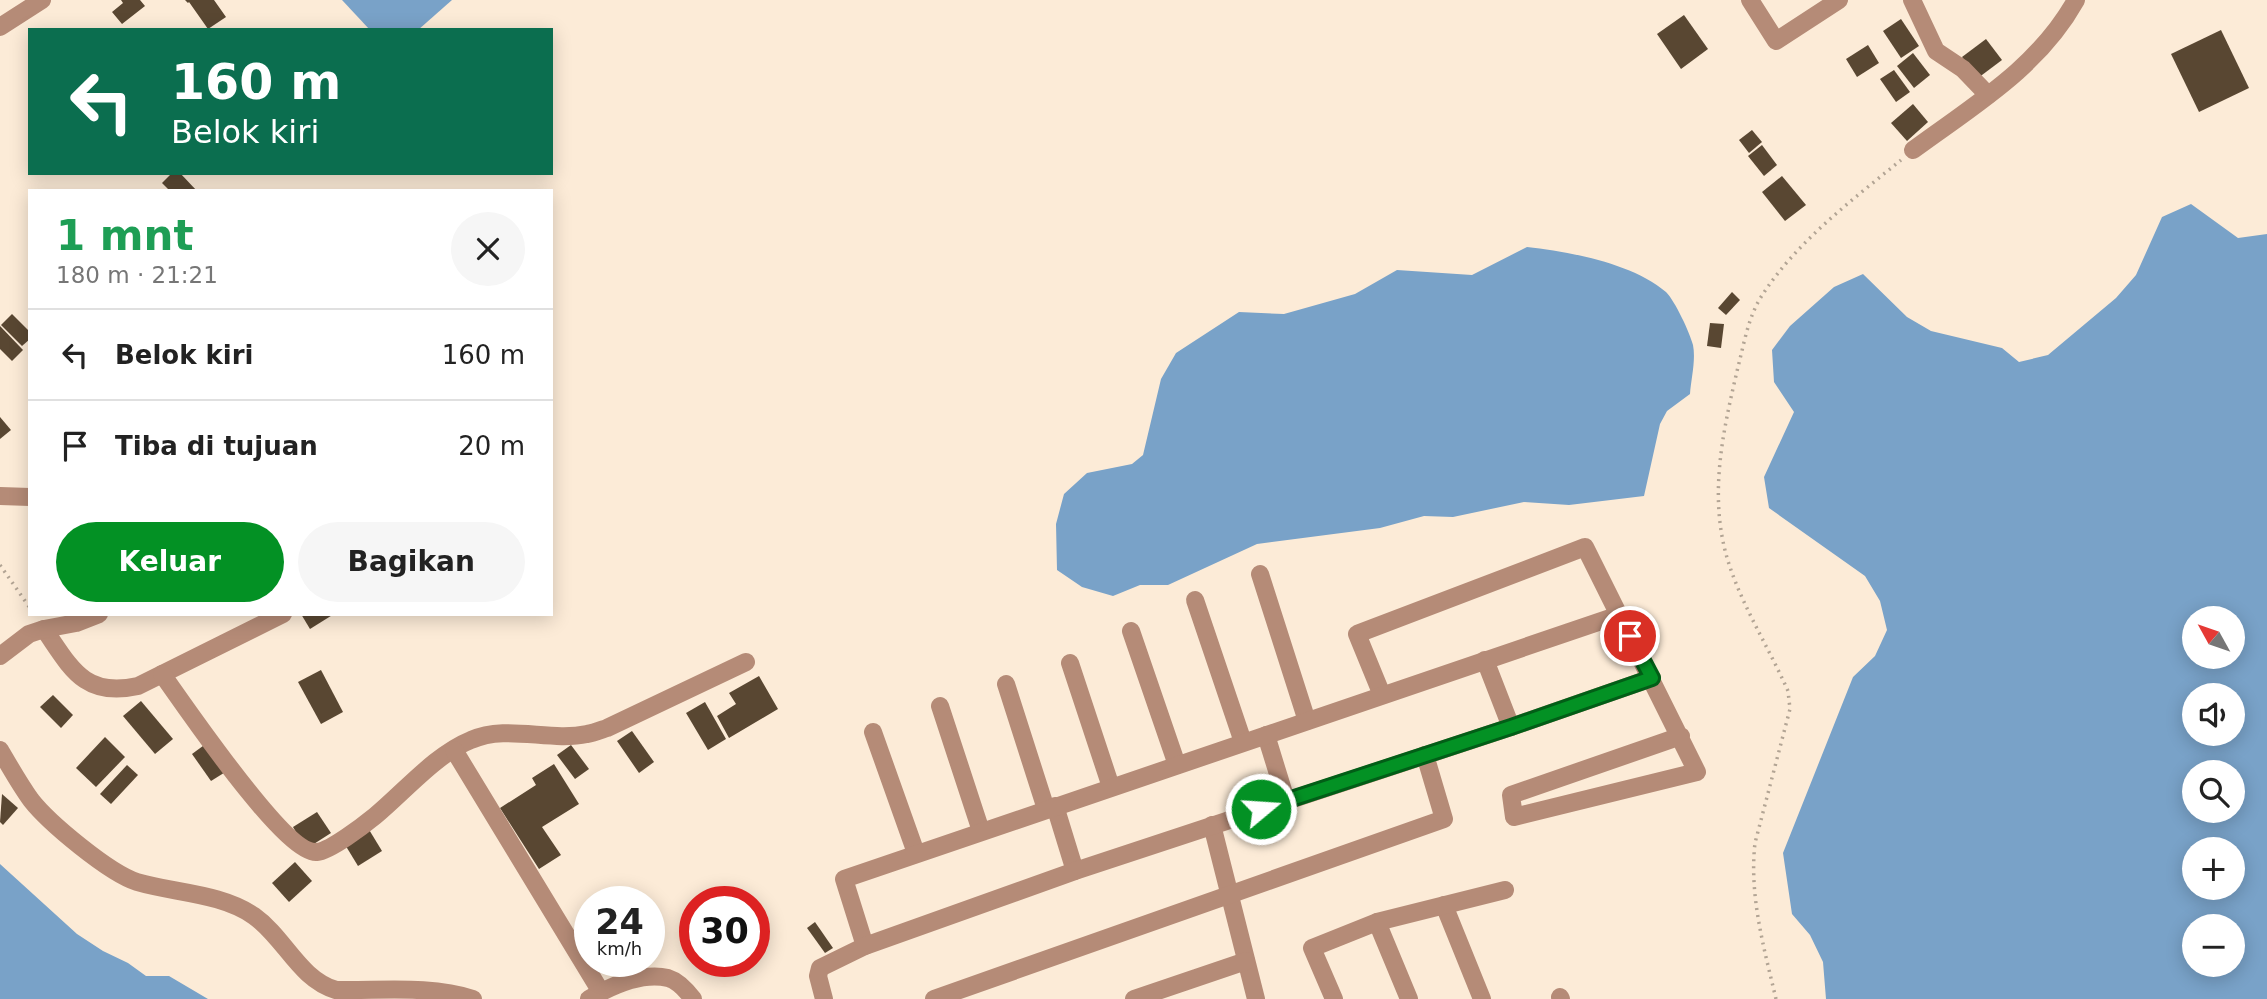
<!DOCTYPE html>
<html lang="id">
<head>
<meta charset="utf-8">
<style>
	:root { --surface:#fff; --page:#f6f6f6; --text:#222; --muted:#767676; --line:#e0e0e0; --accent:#039124 }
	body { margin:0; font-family:"DejaVu Sans",sans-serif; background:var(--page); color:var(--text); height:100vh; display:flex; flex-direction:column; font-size:26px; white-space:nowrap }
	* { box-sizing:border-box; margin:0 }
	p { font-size:23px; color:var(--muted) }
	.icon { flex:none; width:38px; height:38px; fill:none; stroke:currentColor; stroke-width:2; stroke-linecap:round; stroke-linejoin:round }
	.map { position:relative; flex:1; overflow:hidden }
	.panel { position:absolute; left:28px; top:189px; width:525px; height:427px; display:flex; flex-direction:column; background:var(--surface); border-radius:0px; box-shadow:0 4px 18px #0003 }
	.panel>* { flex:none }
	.guide { position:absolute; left:28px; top:28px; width:525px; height:147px; border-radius:0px; box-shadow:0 4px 18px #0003; background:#0b6e4f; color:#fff; overflow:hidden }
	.needle { width:46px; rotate:310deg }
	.controls { position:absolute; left:2182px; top:606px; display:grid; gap:14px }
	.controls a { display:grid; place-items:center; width:63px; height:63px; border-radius:50%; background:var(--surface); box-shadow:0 4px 18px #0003; font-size:35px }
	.speed { position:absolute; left:574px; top:886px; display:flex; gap:14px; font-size:35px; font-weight:700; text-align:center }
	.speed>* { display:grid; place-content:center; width:91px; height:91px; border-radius:50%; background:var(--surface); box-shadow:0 4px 18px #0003; line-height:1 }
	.speed small { font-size:18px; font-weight:400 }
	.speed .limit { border:10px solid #d22; background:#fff; color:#111 }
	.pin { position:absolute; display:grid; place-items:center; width:60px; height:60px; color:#fff; margin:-30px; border:4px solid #fff; border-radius:50%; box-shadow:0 2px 7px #0007 }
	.me { position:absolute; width:77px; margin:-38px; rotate:72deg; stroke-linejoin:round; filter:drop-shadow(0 0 5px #0008) }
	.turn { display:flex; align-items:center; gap:24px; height:147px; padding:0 28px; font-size:32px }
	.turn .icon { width:91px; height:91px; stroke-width:2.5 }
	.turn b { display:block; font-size:49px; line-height:60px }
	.round { display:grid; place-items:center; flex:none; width:74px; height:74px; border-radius:37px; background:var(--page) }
	.summary { display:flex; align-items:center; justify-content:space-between; height:119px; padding:0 28px }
	h1 { font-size:42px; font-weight:600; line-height:52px; color:#1e9e55 }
	.button { display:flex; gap:14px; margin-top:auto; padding:14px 28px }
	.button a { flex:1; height:80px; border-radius:42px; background:var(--accent); color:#fff; font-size:28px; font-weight:600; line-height:80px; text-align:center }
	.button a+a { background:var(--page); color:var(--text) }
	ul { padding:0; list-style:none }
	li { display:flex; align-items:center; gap:21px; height:91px; padding:0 28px; border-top:2px solid var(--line) }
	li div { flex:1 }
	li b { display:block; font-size:26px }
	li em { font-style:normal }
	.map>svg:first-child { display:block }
</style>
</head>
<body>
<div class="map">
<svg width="2267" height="999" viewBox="0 0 2267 999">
	<rect width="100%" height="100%" fill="#fcebd7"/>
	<g fill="#79a2c8" fill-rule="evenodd">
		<polygon points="342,0 452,0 418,30 370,30"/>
		<path d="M2191,204L2238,238L2267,234V999H1826L1823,962L1810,935L1792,914L1783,853L1853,677L1875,656L1887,630L1880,601L1865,576L1769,508L1764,477L1794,412L1774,382L1772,350L1790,326L1834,287L1863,274L1907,317L1931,331L2002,348L2019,362L2048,355L2116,298L2136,275L2162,217ZM2194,618H2233V656H2194ZM2194,695H2233V733H2194ZM2194,772H2233V810H2194ZM2194,849H2233V887H2194ZM2194,926H2233V964H2194Z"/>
		<path d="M1527,247C1570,252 1632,263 1666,292C1675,301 1690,333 1693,345C1696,360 1691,379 1690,394L1667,411L1660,424L1644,496L1569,505L1524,502L1453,517L1424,516L1380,528L1257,544L1168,585H1140L1113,596L1082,587L1057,570L1056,524L1064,494L1087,473L1132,464L1143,455L1161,379L1176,353L1239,312L1284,314L1355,294L1397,270L1472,275Z"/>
		<polygon points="0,864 77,934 103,951 128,963 146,976 169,976 208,999 0,999"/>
	</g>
	<g fill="#594732">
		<polygon points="121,0 140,0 145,6 122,24 112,12 123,3"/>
		<polygon points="185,0 214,0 226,17 208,29 189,2 188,3"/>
		<polygon points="1684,15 1708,49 1681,69 1657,34"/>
		<polygon points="1901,19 1919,46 1901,58 1883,31"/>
		<polygon points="2221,30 2249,88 2199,112 2171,54"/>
		<polygon points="1986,39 2002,60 1978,78 1962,57"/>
		<polygon points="1868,45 1879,63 1857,77 1846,59"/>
		<polygon points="1913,53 1930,75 1914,88 1897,66"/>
		<polygon points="1894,70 1910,92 1896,102 1880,79"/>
		<polygon points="1913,104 1928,122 1907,141 1891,123"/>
		<polygon points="1752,130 1762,142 1749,153 1739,140"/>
		<polygon points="1762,145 1777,165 1764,176 1748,156"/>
		<polygon points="172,173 180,173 197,191 170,191 162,183"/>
		<polygon points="1782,176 1806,205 1785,221 1762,192"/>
		<polygon points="1732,292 1740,300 1726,315 1718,308"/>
		<polygon points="12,314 30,332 30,339 22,346 1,325"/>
		<polygon points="1710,323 1724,324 1721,348 1707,346"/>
		<polygon points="0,326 23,350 12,361 0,349"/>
		<polygon points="0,417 11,430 0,439"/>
		<polygon points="301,614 334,614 310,629"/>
		<polygon points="321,670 343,712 321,724 298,682"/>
		<polygon points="759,676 778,709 729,738 717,716 736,704 729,693"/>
		<polygon points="53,695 73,715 61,728 40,707"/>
		<polygon points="141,701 173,739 155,754 123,716"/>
		<polygon points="705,702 726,739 708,750 686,713"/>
		<polygon points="632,731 654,762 639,773 617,741"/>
		<polygon points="105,737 125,757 96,787 76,768"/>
		<polygon points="207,743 227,771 211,781 192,754"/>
		<polygon points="571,745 589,769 575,779 557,755"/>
		<polygon points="554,764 579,804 542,827 561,855 539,869 500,808 536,785 532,778"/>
		<polygon points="127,765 138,775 111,804 100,794"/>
		<polygon points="2,794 18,808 3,825 0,822"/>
		<polygon points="317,812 331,833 306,849 293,827"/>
		<polygon points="368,828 382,851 358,866 344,843"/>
		<polygon points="295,862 312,881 289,902 272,883"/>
		<polygon points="815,922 833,948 825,953 807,928"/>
	</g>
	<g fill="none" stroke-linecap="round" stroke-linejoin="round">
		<g stroke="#b2a494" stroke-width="3.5" stroke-dasharray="2 5" stroke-linecap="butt">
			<polyline points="0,565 30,608"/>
			<path d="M1776,999C1764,948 1749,896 1755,843L1790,709L1788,691C1769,648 1742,606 1728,561C1708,496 1723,431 1738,367C1744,344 1748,318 1761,297C1796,242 1851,201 1901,160"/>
		</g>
		<g stroke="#b58b77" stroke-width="18">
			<polyline points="1750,0 1776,41 1839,0"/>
			<polyline points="1912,0 1936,51 1963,69 1988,95"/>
			<polyline points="0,27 42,0"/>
			<path d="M1913,150C1974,105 2038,68 2076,0"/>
			<polyline points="0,496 30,497"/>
			<polyline points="1260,574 1307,721"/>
			<polyline points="1195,600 1243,742"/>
			<path d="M44,629C71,668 84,698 138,686L283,614"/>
			<polyline points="1131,631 1177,765"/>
			<polyline points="0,656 29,634 44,629 76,623 99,614"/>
			<polyline points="1485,660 1511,727"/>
			<polyline points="1070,663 1111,787"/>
			<path d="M162,674C183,703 286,856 317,852C330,851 364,825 375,816C404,792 436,754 471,740C507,724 549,742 587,734C594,733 601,730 607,728L746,662"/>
			<polyline points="1006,684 1046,809"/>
			<polyline points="1382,695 1357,634 1585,547 1697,772 1514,817 1511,795 1681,736"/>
			<polyline points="940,706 981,831"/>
			<polyline points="873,732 916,853"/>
			<polyline points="1266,735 1286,800"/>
			<path d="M0,750C10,767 20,785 31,800C49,823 109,873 137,882C174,893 221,893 254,916C285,938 299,979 336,990C381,991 430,985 473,999"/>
			<polyline points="454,750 601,992"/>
			<polyline points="1055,806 1075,871"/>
			<polyline points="1212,825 1256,999"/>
			<polyline points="1444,905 1482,999"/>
			<polyline points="1377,922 1409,999"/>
			<polyline points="865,946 844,879 1619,615"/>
			<polyline points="1560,997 1561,999"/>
			<path d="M589,999C611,986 642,972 668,978C678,981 687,991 693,999"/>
			<polyline points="824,999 818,976 820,968 865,946 1075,871 1511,727 1652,678"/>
			<polyline points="934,999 1444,819 1425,755"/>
			<polyline points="1134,999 1246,961"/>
			<polyline points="1334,999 1312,948 1377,922 1505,890"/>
		</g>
	</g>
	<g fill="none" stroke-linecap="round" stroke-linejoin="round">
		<defs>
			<polyline id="route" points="1261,809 1511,727 1652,678 1630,636"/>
		</defs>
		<use href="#route" stroke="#025e17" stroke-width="18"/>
		<use href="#route" stroke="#039124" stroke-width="12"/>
	</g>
</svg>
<div class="controls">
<a><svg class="needle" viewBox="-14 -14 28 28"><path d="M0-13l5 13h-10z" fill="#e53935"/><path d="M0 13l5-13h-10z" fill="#767676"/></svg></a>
<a><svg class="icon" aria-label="sound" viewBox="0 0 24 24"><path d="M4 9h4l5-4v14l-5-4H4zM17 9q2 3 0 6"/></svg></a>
<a><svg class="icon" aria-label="search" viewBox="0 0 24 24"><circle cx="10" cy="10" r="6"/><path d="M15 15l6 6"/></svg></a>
<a>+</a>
<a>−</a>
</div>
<div class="speed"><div>24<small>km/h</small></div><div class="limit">30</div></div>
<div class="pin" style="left:1630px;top:636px;background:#d93025"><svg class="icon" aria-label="arrive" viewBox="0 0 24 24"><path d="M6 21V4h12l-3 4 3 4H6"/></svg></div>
<svg class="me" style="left:1261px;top:809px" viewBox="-20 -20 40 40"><circle r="17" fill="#039124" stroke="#fff" stroke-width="3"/><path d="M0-11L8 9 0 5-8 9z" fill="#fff"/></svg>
<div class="guide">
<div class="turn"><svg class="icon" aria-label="left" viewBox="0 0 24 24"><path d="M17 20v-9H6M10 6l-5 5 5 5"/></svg><div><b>160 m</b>Belok kiri</div></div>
</div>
<section class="panel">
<div class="summary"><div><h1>1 mnt</h1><p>180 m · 21:21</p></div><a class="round"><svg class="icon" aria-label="close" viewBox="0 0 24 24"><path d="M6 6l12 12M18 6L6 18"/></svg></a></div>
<ul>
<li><svg class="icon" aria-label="left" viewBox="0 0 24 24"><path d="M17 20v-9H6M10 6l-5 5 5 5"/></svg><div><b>Belok kiri</b></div><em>160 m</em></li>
<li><svg class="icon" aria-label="arrive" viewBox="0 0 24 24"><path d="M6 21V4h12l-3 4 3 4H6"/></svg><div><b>Tiba di tujuan</b></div><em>20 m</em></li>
</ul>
<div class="button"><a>Keluar</a><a>Bagikan</a></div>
</section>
</div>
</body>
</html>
